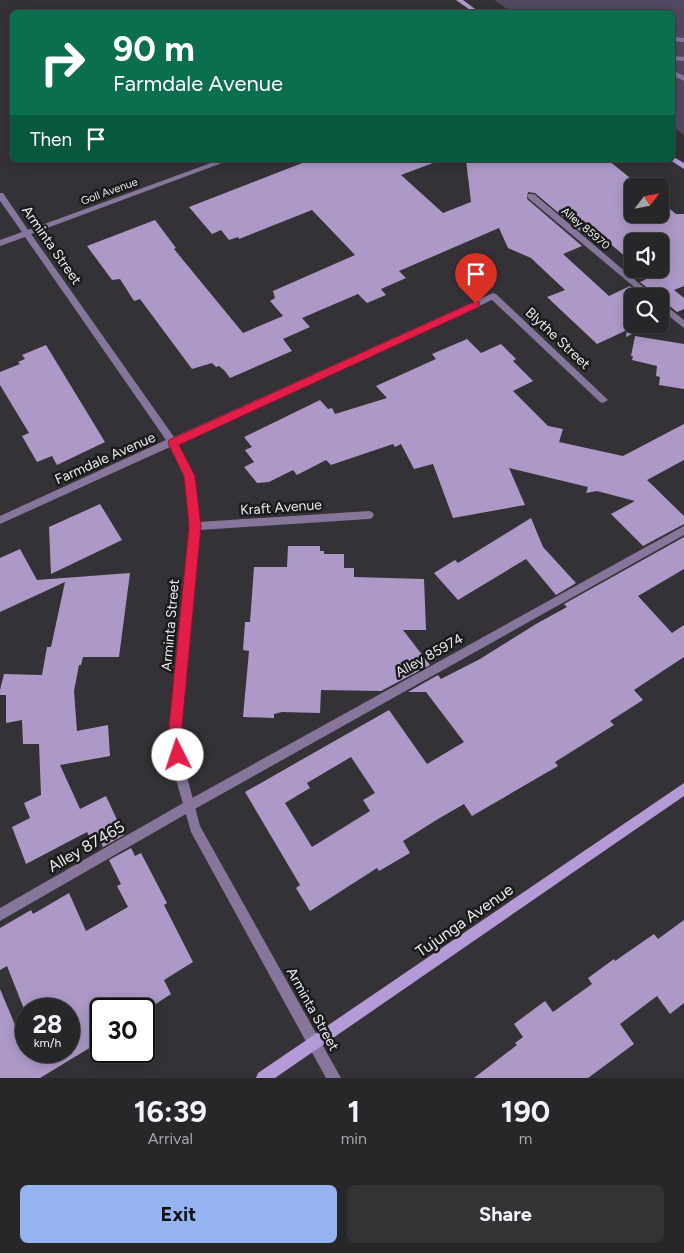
<!DOCTYPE html>
<html lang="en">
<head>
<meta charset="utf-8">
<style>
	:root { --surface:#272628; --page:#333234; --text:#f1f3f6; --muted:#a4a5a8; --line:#434345; --accent:#95b2f1 }
	body { margin:0; font-family:Figtree,sans-serif; background:var(--page); color:var(--text); height:100vh; display:flex; flex-direction:column; font-size:19px; white-space:nowrap }
	* { box-sizing:border-box; margin:0 }
	p { font-size:16px; color:var(--muted) }
	.icon { flex:none; width:28px; height:28px; fill:none; stroke:currentColor; stroke-width:2; stroke-linecap:round; stroke-linejoin:round }
	.map { position:relative; height:1078px; overflow:hidden }
	.sheet { display:flex; flex-direction:column; background:var(--surface); flex:1 }
	.sheet>* { flex:none }
	.hud { position:absolute; left:10px; top:10px; width:665px; height:152px; border-radius:8px; box-shadow:0 2px 12px #0003,0 0 0 1px var(--line); background:#0b6e4f; color:#fff; overflow:hidden }
	.needle { width:32px; rotate:58deg }
	.controls { position:absolute; left:624px; top:178px; display:grid; gap:10px }
	.controls a { display:grid; place-items:center; width:45px; height:45px; border-radius:8px; background:var(--surface); box-shadow:0 2px 12px #0003,0 0 0 1px var(--line); font-size:25px }
	.speed { position:absolute; left:15px; top:998px; display:flex; gap:10px; font-size:25px; font-weight:700; text-align:center }
	.speed>* { display:grid; place-content:center; width:65px; height:65px; border-radius:50%; background:var(--surface); box-shadow:0 2px 12px #0003,0 0 0 1px var(--line); line-height:1 }
	.speed small { font-size:12px; font-weight:400 }
	.speed .limit { border:2px solid #111; border-radius:8px; background:#fff; color:#111 }
	.pin { position:absolute; display:grid; place-items:center; width:42px; height:42px; color:#fff; margin:-51px -21px; border-radius:50% 50% 50% 0; rotate:-45deg; box-shadow:0 0 5px #0007 }
	.pin .icon { rotate:45deg }
	.me { position:absolute; width:55px; margin:-28px; rotate:356deg; stroke-linejoin:round; filter:drop-shadow(0 0 4px #0008) }
	.turn { display:flex; align-items:center; gap:18px; height:105px; padding:0 20px; font-size:22px }
	.turn .icon { width:65px; height:65px; stroke-width:2.5 }
	.turn b { display:block; font-size:35px; line-height:42px }
	.then { display:flex; align-items:center; height:48px; padding:0 20px; background:#0003; gap:10px; font-size:19px }
	.eta { display:flex; justify-content:space-evenly; align-items:center; height:85px; text-align:center }
	.eta b { font-size:30px; font-weight:700; line-height:35px }
	.action { display:flex; gap:10px; margin-top:auto; padding:10px 20px }
	.action a { flex:1; height:58px; border-radius:8px; background:var(--accent); color:#111; font-size:20px; font-weight:700; line-height:58px; text-align:center }
	.action a+a { background:var(--page); color:var(--text) }
	.map>svg:first-child { display:block }
</style>
</head>
<body>
<div class="map">
<svg width="684" height="1078" viewBox="0 0 684 1078">
	<rect width="100%" height="100%" fill="#343236"/>
	<polygon fill="#524861" points="494,0 684,0 684,135 673,127 672,12 512,12"/>
	<g fill="#ad99c8" fill-rule="evenodd">
		<polygon points="310,160 433,160 433,163 401,175 443,213 471,202 466,160 608,160 640,186 632,186 632,214 660,214 660,201 676,214 684,214 684,286 674,290 684,298 684,309 677,312 640,282 651,277 641,269 660,269 660,241 632,241 632,262 602,237 592,241 535,193 528,192 527,199 582,246 563,254 609,296 630,286 642,296 632,296 632,324 653,324 626,337 627,330 597,344 547,297 565,290 531,258 508,248 499,228 399,271 406,278 381,289 386,295 367,303 358,294 302,318 310,327 283,339 292,351 230,378 224,370 219,366 216,367 212,363 192,369 140,299 134,301 120,279 112,280 87,246 155,220 176,248 174,249 243,333 283,316 270,301 275,298 273,291 355,255 312,210 239,239 238,237 229,240 221,230 212,234 189,207"/>
		<polygon points="635,336 684,344 684,389 659,385 660,377 656,376 657,366 632,360 633,356 631,356"/>
		<polygon points="467,339 481,353 501,344 516,359 513,361 533,381 513,391 548,426 563,429 559,442 623,456 684,424 684,460 647,480 684,516 684,524 643,546 611,514 635,501 597,491 586,493 588,487 509,468 525,505 453,518 433,464 414,469 401,444 395,447 393,444 331,465 326,460 297,475 293,470 269,482 257,483 244,467 254,462 245,450 252,447 244,437 320,400 328,409 332,408 335,414 387,398 376,386 436,359 432,354"/>
		<polygon points="46,345 105,442 57,465 52,456 37,462 22,436 29,433 0,385 0,372 20,364 18,362 25,359 22,355"/>
		<polygon points="100,504 122,540 51,574 49,527"/>
		<polygon points="531,518 543,547 576,583 556,595 526,559 458,600 434,573 455,560 458,563"/>
		<path d="M684,537V569L638,596L672,633L684,625V657L634,690L643,700L610,721L614,725L555,762L558,766L472,816L464,804L438,819L403,841L410,853L379,871L377,868L310,911L296,888L300,885L245,792L389,710L427,764L464,742L426,692H408L438,675L441,679L480,659L536,624L567,607L564,604ZM351,757L375,793L363,800L370,811L312,847L285,803L310,788L307,783Z"/>
		<polygon points="288,546 320,546 320,551 324,551 324,554 344,554 344,568 354,568 354,577 424,579 426,630 403,630 430,665 381,691 321,690 320,713 282,712 274,714 274,718 243,717 249,651 243,650 245,622 250,622 254,567 287,567"/>
		<polygon points="20,549 37,580 130,573 119,657 83,657 81,665 79,665 74,691 77,731 108,725 110,756 60,765 80,809 106,796 124,835 103,847 97,834 90,838 87,832 26,864 12,827 30,818 24,803 41,795 39,744 23,744 22,720 6,723 6,695 0,695 0,690 4,674 42,675 47,647 51,647 65,582 0,612 0,558"/>
		<polygon points="131,848 135,856 141,853 167,903 164,905 193,962 164,980 171,994 148,1009 101,1009 101,1041 40,1078 0,1078 0,989 26,1051 69,1051 69,1009 24,1009 7,966 0,970 0,928 31,910 33,914 69,893 86,931 128,907 117,886 121,884 109,860"/>
		<polygon points="684,920 684,1003 670,1014 657,996 620,1024 634,1044 588,1078 474,1078 517,1045 515,1043 523,1037 514,1024 545,1001 553,1012 592,984 588,978 614,959 615,961 654,934 658,939"/>
	</g>
	<g fill="none" stroke-linecap="round" stroke-linejoin="round">
		<g fill="#86769b" fill-rule="evenodd">
			<polygon points="672,37 684,38 684,42 672,41"/>
			<polygon points="672,56 684,57 684,61 672,60"/>
			<polygon points="672,70 684,76 684,81 672,75"/>
			<polygon points="528,194 534,194 654,296 645,296 528,198"/>
			<polygon points="660,301 684,320 684,328 660,309"/>
			<polygon points="684,526 684,535 193,810 0,921 0,908 185,802"/>
		</g>
		<polygon fill="#86769b" fill-rule="evenodd" points="219,160 230,160 31,234 174,437 493,293 496,294 608,400 603,403 600,402 492,300 178,443 194,477 199,522 369,511 372,512 374,515 372,518 369,519 200,530 182,726 185,769 200,826 341,1078 326,1078 191,832 173,769 170,726 190,526 184,477 170,447 0,524 0,516 166,440 25,237 0,246 0,240 22,232 0,201 0,193 3,193 28,230"/>
		<g fill="#b49ad6" fill-rule="evenodd">
			<polygon points="456,0 463,0 479,12 473,12"/>
			<polygon points="672,156 684,163 684,169 670,160 672,160"/>
			<polygon points="684,783 684,796 275,1078 256,1078 258,1073"/>
		</g>
	</g>
	<polygon fill="#e11d48" stroke="#92132f" points="476,301 479,302 479,307 179,445 195,476 201,526 182,726 184,755 183,759 178,761 173,759 169,726 189,526 184,476 168,443 169,440"/>
	<g text-anchor="middle" stroke-width="5" stroke-linejoin="round" paint-order="stroke">
		<g font-size="11" fill="#ebeaec" stroke="#1b1a1c">
			<text transform="translate(109 191) rotate(-20)" y="4">Goll Avenue</text>
			<text transform="translate(586 228) rotate(40)" y="4">Alley 85970</text>
		</g>
		<g font-size="14" fill="#ebeaec" stroke="#1b1a1c">
			<text transform="translate(52 245) rotate(55)" y="5">Arminta Street</text>
			<text transform="translate(558 338) rotate(43)" y="5">Blythe Street</text>
			<text transform="translate(105 458) rotate(-24)" y="5">Farmdale Avenue</text>
			<text transform="translate(281 507) rotate(-4)" y="5">Kraft Avenue</text>
			<text transform="translate(170 625) rotate(-85)" y="5">Arminta Street</text>
			<text transform="translate(429 655) rotate(-29)" y="5">Alley 85974</text>
			<text transform="translate(313 1009) rotate(61)" y="5">Arminta Street</text>
		</g>
		<g font-size="16" fill="#ebeaec" stroke="#1b1a1c">
			<text transform="translate(86 846) rotate(-30)" y="6">Alley 87465</text>
			<text transform="translate(464 920) rotate(-35)" y="6">Tujunga Avenue</text>
		</g>
	</g>
</svg>
<div class="controls">
<a><svg class="needle" viewBox="-14 -14 28 28"><path d="M0-13l5 13h-10z" fill="#e53935"/><path d="M0 13l5-13h-10z" fill="#a4a5a8"/></svg></a>
<a><svg class="icon" aria-label="sound" viewBox="0 0 24 24"><path d="M4 9h4l5-4v14l-5-4H4zM17 9q2 3 0 6"/></svg></a>
<a><svg class="icon" aria-label="search" viewBox="0 0 24 24"><circle cx="10" cy="10" r="6"/><path d="M15 15l6 6"/></svg></a>
</div>
<div class="speed"><div>28<small>km/h</small></div><div class="limit">30</div></div>
<div class="pin" style="left:476px;top:304px;background:#d93025"><svg class="icon" aria-label="arrive" viewBox="0 0 24 24"><path d="M6 21V4h12l-3 4 3 4H6"/></svg></div>
<svg class="me" style="left:178px;top:755px" viewBox="-20 -20 40 40"><circle r="19" fill="#fff"/><path d="M0-13L10 11 0 6-10 11z" fill="#e11d48"/></svg>
<div class="hud">
<div class="turn"><svg class="icon" aria-label="right" viewBox="0 0 24 24"><path d="M7 20v-9h11M14 6l5 5-5 5"/></svg><div><b>90 m</b>Farmdale Avenue</div></div>
<div class="then">Then<svg class="icon" aria-label="arrive" viewBox="0 0 24 24"><path d="M6 21V4h12l-3 4 3 4H6"/></svg></div>
</div>
</div>
<section class="sheet">
<div class="eta">
<div><b>16:39</b><p>Arrival</p></div>
<div><b>1</b><p>min</p></div>
<div><b>190</b><p>m</p></div>
</div>
<div class="action"><a>Exit</a><a>Share</a></div>
</section>
</body>
</html>
